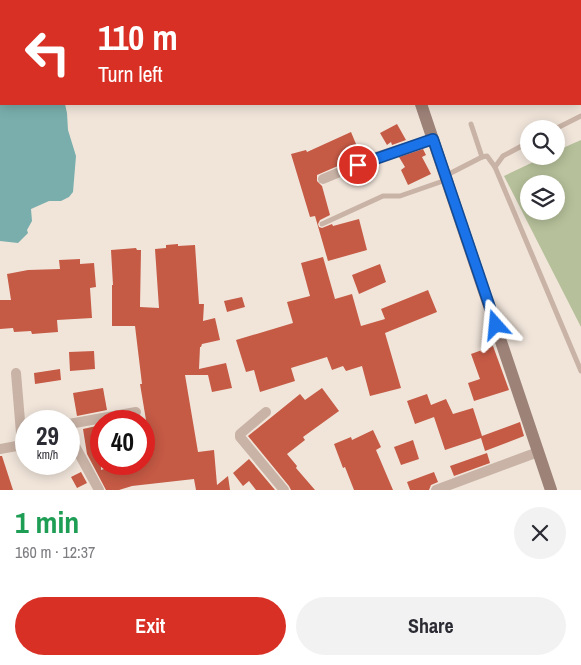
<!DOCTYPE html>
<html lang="en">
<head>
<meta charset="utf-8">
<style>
	:root { --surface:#fff; --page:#f2f2f3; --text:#2b2b33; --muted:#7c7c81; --accent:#d93025 }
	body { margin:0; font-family:"Archivo Narrow",sans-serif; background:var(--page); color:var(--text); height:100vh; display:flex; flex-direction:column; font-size:19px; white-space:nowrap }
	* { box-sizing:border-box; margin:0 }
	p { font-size:16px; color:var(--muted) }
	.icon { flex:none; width:28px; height:28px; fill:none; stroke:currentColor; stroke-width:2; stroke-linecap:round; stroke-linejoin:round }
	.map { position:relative; height:490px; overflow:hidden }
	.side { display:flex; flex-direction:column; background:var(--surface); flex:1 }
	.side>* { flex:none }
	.top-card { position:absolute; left:0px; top:0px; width:581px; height:105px; box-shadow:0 2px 12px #0003; background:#d93025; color:#fff; overflow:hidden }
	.controls { position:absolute; left:520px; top:120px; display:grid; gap:10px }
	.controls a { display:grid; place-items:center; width:45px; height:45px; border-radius:50%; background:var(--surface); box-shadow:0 2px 12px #0003; font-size:25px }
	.speed { position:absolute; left:15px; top:410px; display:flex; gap:10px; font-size:25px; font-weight:700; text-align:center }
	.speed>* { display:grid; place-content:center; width:65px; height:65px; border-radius:50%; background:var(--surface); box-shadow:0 2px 12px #0003; line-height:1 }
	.speed small { font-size:12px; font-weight:400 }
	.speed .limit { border:8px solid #d22; background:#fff; color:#111 }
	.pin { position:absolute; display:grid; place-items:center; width:42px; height:42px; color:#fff; margin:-21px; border:2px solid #fff; border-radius:50%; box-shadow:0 1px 5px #0007 }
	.me { position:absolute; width:55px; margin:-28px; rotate:342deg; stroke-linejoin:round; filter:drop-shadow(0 0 4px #0008) }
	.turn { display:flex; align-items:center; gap:18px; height:105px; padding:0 15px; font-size:22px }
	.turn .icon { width:65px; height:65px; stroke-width:2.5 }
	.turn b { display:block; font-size:35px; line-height:42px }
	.round { display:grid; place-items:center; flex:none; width:52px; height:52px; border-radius:26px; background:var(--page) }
	.headline { display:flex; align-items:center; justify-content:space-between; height:85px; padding:0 15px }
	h1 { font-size:30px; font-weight:700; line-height:38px; color:#1e9e55 }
	.button { display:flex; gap:10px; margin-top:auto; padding:10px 15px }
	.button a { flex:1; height:58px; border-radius:30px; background:var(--accent); color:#fff; font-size:20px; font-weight:700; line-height:58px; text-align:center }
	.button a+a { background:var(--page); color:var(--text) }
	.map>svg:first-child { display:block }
</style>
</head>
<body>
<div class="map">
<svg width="581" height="490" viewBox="0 0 581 490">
	<rect width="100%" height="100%" fill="#f1e5da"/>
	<path fill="#b6c09a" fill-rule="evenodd" d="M581,140V327L504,176L546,156H556V151ZM529,184H556V211H529Z"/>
	<polygon fill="#79aeac" points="0,0 53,1 1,1 1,104 65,104 67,113 68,130 76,156 73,192 69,197 61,201 49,201 31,209 32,221 27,230 28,233 18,243 0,241"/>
	<g fill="#c55a45">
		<polygon points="397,124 406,140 392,145 391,142 387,145 380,133"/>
		<polygon points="351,132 361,156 317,175 317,181 322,186 330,215 320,220 318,224 319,227 322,228 332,224 333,226 359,219 367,250 328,261 315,216 310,217 291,154 306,150 307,152"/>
		<polygon points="423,149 426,155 422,157 431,174 408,185 401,170 405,167 399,157"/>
		<polygon points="178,244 178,246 195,245 199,304 204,304 203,321 215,318 220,340 202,344 201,347 200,347 199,369 226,363 232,388 212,392 208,375 185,375 198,452 214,450 217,485 228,476 230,490 196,490 194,479 132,486 119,490 106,490 87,454 83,429 101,425 101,470 119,464 144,464 144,426 147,426 140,384 142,384 135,326 112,326 112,285 113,285 111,250 136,248 137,250 141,250 140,307 159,308 155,249 166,248 166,245"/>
		<polygon points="323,257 335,299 352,294 361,326 385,319 381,309 428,290 437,312 385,333 401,388 370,396 362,366 346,371 343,366 332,370 327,357 291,368 295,381 260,392 254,370 246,372 236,340 293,323 287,302 310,296 301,263"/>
		<polygon points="80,259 80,264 94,263 96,287 90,288 92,318 57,320 58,332 32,334 31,331 14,332 13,328 0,329 0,300 11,300 7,274 28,270 60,269 59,260"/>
		<polygon points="380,264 386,282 359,294 352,275"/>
		<polygon points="242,297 245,307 227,312 224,301"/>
		<polygon points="493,346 509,390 474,401 468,383 480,379 471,354"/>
		<polygon points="94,351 95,369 70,371 69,352"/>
		<polygon points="60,369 61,380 35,384 34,373"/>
		<polygon points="103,388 107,410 77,416 73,393"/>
		<polygon points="322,388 339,411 303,437 305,440 287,454 297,466 296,468 315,490 291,490 289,486 248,436 300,394 305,400"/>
		<polygon points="427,394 431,405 446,399 453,414 473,408 482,436 520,422 524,436 485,451 481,438 445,450 434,417 415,424 407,401"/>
		<polygon points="373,430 381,447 376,450 393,490 354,490 345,467 343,468 334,444 351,437 352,440"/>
		<polygon points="413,440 419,459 401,465 394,447"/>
		<polygon points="487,453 490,463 454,476 450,466"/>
		<polygon points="0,456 2,456 13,490 0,490"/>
		<polygon points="249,459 275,490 256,490 249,481 243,486 233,473"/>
		<polygon points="81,472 87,483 77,488 71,477"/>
		<polygon points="434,472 438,482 431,485 429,490 410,490 407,482"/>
	</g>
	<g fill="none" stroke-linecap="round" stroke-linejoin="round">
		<g stroke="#c9b3a6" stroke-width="5">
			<polyline points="471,124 482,157"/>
			<polyline points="555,129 581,116"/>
			<polyline points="529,142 503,156 495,167 581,371"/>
			<polyline points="445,176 482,157 487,156 495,167"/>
			<polyline points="322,224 383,196 400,196 446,180"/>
		</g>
		<g stroke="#c9b3a6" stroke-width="10">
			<polyline points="323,179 376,157 433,139"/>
			<polyline points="16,373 22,445"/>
			<polyline points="266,412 240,434 240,437 284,490"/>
			<polyline points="69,424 136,412"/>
			<polyline points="69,428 76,448 99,490"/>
			<polyline points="0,449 22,445 26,443"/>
			<polyline points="436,490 538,452"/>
		</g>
		<g stroke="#9d8278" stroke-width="12">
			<polyline points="384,0 385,1"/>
			<polyline points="421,104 551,490"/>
		</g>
	</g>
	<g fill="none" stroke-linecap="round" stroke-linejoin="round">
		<defs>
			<polyline id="route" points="358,165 433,139 496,325"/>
		</defs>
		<use href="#route" stroke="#114b97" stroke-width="12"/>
		<use href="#route" stroke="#1a73e8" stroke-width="9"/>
	</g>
</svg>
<div class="controls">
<a><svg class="icon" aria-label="search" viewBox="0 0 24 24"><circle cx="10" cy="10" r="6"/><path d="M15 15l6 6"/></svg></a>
<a><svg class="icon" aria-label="layers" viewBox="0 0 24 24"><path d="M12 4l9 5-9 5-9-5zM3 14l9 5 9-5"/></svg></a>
</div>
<div class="speed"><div>29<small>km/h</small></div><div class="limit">40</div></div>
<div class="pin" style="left:358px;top:165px;background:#d93025"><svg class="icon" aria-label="arrive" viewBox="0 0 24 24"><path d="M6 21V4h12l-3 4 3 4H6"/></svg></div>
<svg class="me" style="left:496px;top:325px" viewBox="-20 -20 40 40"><path d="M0-17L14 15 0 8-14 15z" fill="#1a73e8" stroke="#fff" stroke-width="4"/></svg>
<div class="top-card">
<div class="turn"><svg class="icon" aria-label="left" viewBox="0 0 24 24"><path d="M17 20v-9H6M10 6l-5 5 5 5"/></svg><div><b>110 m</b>Turn left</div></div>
</div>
</div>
<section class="side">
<div class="headline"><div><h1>1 min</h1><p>160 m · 12:37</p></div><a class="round"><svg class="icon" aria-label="close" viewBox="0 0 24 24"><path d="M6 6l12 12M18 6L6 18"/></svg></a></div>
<div class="button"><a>Exit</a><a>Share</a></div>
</section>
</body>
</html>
